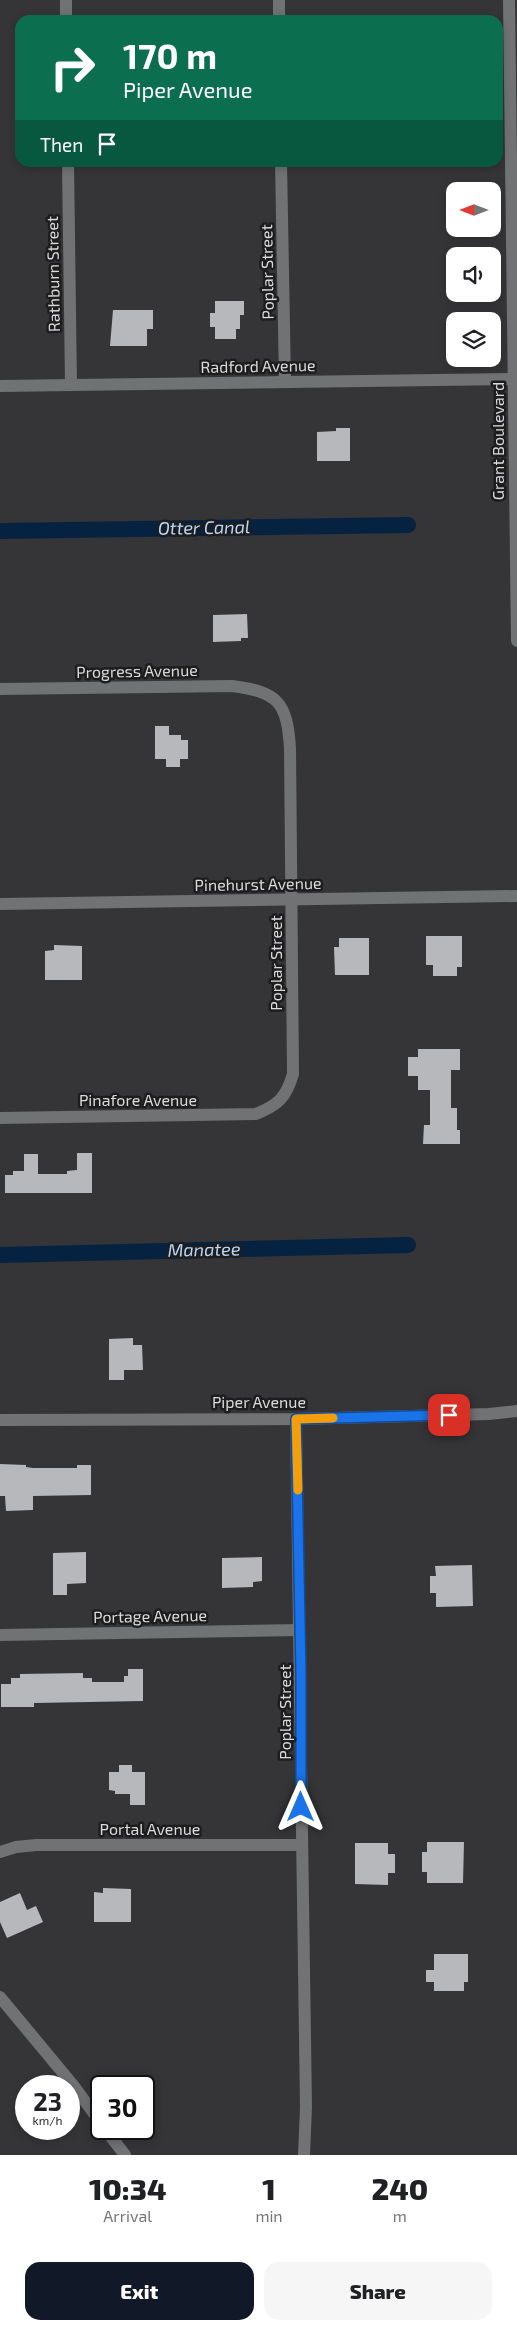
<!DOCTYPE html>
<html lang="en">
<head>
<meta charset="utf-8">
<style>
	:root { --surface:#fff; --page:#f6f6f6; --text:#202124; --muted:#757577; --accent:#111827 }
	body { margin:0; font-family:"Exo 2",sans-serif; background:var(--page); color:var(--text); height:100vh; display:flex; flex-direction:column; font-size:19px; white-space:nowrap }
	* { box-sizing:border-box; margin:0 }
	p { font-size:16px; color:var(--muted) }
	.icon { flex:none; width:28px; height:28px; fill:none; stroke:currentColor; stroke-width:2; stroke-linecap:round; stroke-linejoin:round }
	.map { position:relative; height:2155px; overflow:hidden }
	.sheet { display:flex; flex-direction:column; background:var(--surface); flex:1 }
	.sheet>* { flex:none }
	.hud { position:absolute; left:15px; top:15px; width:488px; height:152px; border-radius:15px; box-shadow:0 2px 8px #0003; background:#0b6e4f; color:#fff; overflow:hidden }
	.needle { width:32px; rotate:270deg }
	.fabs { position:absolute; left:446px; top:182px; display:grid; gap:10px }
	.fabs a { display:grid; place-items:center; width:55px; height:55px; border-radius:10px; background:var(--surface); box-shadow:0 2px 8px #0003; font-size:25px }
	.speed { position:absolute; left:15px; top:2075px; display:flex; gap:10px; font-size:25px; font-weight:700; text-align:center }
	.speed>* { display:grid; place-content:center; width:65px; height:65px; border-radius:50%; background:var(--surface); box-shadow:0 2px 8px #0003; line-height:1 }
	.speed small { font-size:12px; font-weight:400 }
	.speed .limit { border:2px solid #111; border-radius:8px; background:#fff; color:#111 }
	.pin { position:absolute; display:grid; place-items:center; width:42px; height:42px; color:#fff; margin:-21px; border-radius:10px; box-shadow:0 2px 8px #0006 }
	.me { position:absolute; width:55px; margin:-28px; rotate:0deg; stroke-linejoin:round; filter:drop-shadow(0 0 4px #0008) }
	.turn { display:flex; align-items:center; gap:18px; height:105px; padding:0 25px; font-size:22px }
	.turn .icon { width:65px; height:65px; stroke-width:2.5 }
	.turn b { display:block; font-size:35px; line-height:42px }
	.then { display:flex; align-items:center; height:48px; padding:0 25px; background:#0003; gap:10px; font-size:19px }
	.eta { display:flex; justify-content:space-evenly; align-items:center; height:85px; text-align:center }
	.eta b { font-size:30px; font-weight:800; line-height:35px }
	.button { display:flex; gap:10px; margin-top:auto; padding:10px 25px }
	.button a { flex:1; height:58px; border-radius:15px; background:var(--accent); color:#fff; font-size:20px; font-weight:800; line-height:58px; text-align:center }
	.button a+a { background:var(--page); color:var(--text) }
	.map>svg:first-child { display:block }
</style>
</head>
<body>
<div class="map">
<svg width="517" height="2155" viewBox="0 0 517 2155">
	<rect width="100%" height="100%" fill="#353538"/>
	<g fill="none" stroke-linecap="round" stroke-linejoin="round">
		<g stroke="#052241" stroke-width="16">
			<polyline points="0,531 408,525"/>
			<polyline points="0,1255 408,1245"/>
		</g>
	</g>
	<g fill="#b7b8bb">
		<polygon points="215,301 244,301 244,315 240,315 240,329 236,329 236,339 215,339 215,327 210,327 210,313 215,313"/>
		<polygon points="113,310 153,310 153,329 147,329 147,346 110,346"/>
		<polygon points="336,428 350,428 350,461 317,461 317,432 336,431"/>
		<polygon points="247,614 248,638 241,638 241,641 213,642 213,615"/>
		<polygon points="155,726 169,726 169,735 181,735 181,740 188,740 188,759 180,759 180,767 166,767 166,759 155,759"/>
		<polygon points="426,936 462,936 462,967 457,967 457,976 433,976 433,965 426,965"/>
		<polygon points="339,938 369,938 369,975 335,975 334,947 339,947"/>
		<polygon points="54,945 82,946 82,980 45,980 45,951 54,950"/>
		<polygon points="418,1049 460,1049 460,1070 451,1070 451,1108 457,1108 457,1130 460,1130 460,1144 423,1144 424,1125 430,1125 430,1090 418,1090 418,1076 408,1076 408,1057 418,1057"/>
		<polygon points="77,1153 92,1153 92,1193 5,1193 5,1175 13,1175 13,1171 24,1171 24,1154 38,1154 38,1174 67,1174 67,1171 77,1170"/>
		<polygon points="133,1338 133,1345 142,1345 143,1370 124,1370 124,1380 109,1380 109,1339"/>
		<polygon points="0,1464 26,1465 26,1467 33,1468 77,1468 77,1465 91,1465 91,1495 33,1496 33,1510 6,1511 5,1496 0,1496"/>
		<polygon points="86,1552 86,1583 67,1584 67,1595 53,1595 53,1553"/>
		<polygon points="262,1557 262,1581 253,1582 253,1587 222,1588 222,1558"/>
		<polygon points="472,1565 473,1606 436,1607 436,1593 430,1593 430,1576 436,1576 435,1566"/>
		<polygon points="128,1669 143,1669 143,1701 34,1703 34,1707 1,1707 1,1684 11,1684 11,1678 20,1678 20,1674 83,1673 83,1678 92,1678 92,1682 124,1682 124,1676 128,1676"/>
		<polygon points="119,1765 132,1765 132,1772 145,1772 145,1805 130,1805 130,1794 115,1794 115,1791 109,1790 109,1772 119,1772"/>
		<polygon points="427,1842 464,1842 463,1883 427,1883 427,1872 422,1872 422,1852 427,1852"/>
		<polygon points="355,1843 388,1843 388,1854 395,1854 395,1873 388,1873 388,1885 355,1884"/>
		<polygon points="103,1888 131,1889 131,1922 94,1922 94,1892 103,1893"/>
		<polygon points="20,1893 27,1910 36,1906 43,1922 7,1938 0,1922 0,1902"/>
		<polygon points="434,1954 468,1954 468,1982 464,1982 464,1991 434,1991 434,1982 426,1982 426,1970 434,1970"/>
	</g>
	<g fill="none" stroke-linecap="round" stroke-linejoin="round">
		<g stroke="#717274" stroke-width="12">
			<polyline points="66,0 66,20"/>
			<polyline points="279,0 279,20"/>
			<polyline points="509,0 517,641"/>
			<polyline points="68,162 71,385"/>
			<polyline points="281,162 285,381"/>
			<polyline points="0,386 517,379"/>
			<path d="M0,689L232,686C278,692 287,702 290,748L293,1074C286,1098 278,1105 256,1114L0,1118"/>
			<polyline points="0,904 517,896"/>
			<polyline points="296,1419 306,2107 304,2155"/>
			<polyline points="0,1420 296,1419 489,1414 517,1411"/>
			<polyline points="0,1635 300,1630"/>
			<polyline points="0,1852 16,1847 36,1845 301,1845"/>
			<polyline points="0,1997 73,2085 101,2123"/>
			<polyline points="105,2129 125,2155"/>
		</g>
	</g>
	<g fill="none" stroke-linecap="round" stroke-linejoin="round">
		<defs>
			<polyline id="route" points="301,1807 301,1674 296,1419 449,1415"/>
		</defs>
		<use href="#route" stroke="#114b97" stroke-width="12"/>
		<use href="#route" stroke="#1a73e8" stroke-width="9"/>
		<polyline stroke="#f59e0b" stroke-width="9" points="298,1490 296,1419 333,1418"/>
	</g>
	<g text-anchor="middle" stroke-width="5" stroke-linejoin="round" paint-order="stroke">
		<g font-size="16" fill="#dbdbdd" stroke="#1d1d1e">
			<text transform="translate(267 272) rotate(-91)" y="6">Poplar Street</text>
			<text transform="translate(53 274) rotate(-91)" y="6">Rathburn Street</text>
			<text transform="translate(258 366) rotate(-1)" y="6">Radford Avenue</text>
			<text transform="translate(498 441) rotate(-90)" y="6">Grant Boulevard</text>
			<text transform="translate(137 671) rotate(-1)" y="6">Progress Avenue</text>
			<text transform="translate(258 884) rotate(-1)" y="6">Pinehurst Avenue</text>
			<text transform="translate(276 963) rotate(-90)" y="6">Poplar Street</text>
			<text x="138" y="1106">Pinafore Avenue</text>
			<text x="259" y="1408">Piper Avenue</text>
			<text transform="translate(150 1616) rotate(-1)" y="6">Portage Avenue</text>
			<text transform="translate(285 1712) rotate(-90)" y="6">Poplar Street</text>
			<text x="150" y="1835">Portal Avenue</text>
		</g>
		<g font-size="18" font-style="italic" fill="#b9d7fa" stroke="#1d1d1e">
			<text transform="translate(204 528) rotate(-1)" y="6">Otter Canal</text>
			<text transform="translate(204 1250) rotate(-1)" y="6">Manatee</text>
		</g>
	</g>
</svg>
<div class="fabs">
<a><svg class="needle" viewBox="-14 -14 28 28"><path d="M0-13l5 13h-10z" fill="#e53935"/><path d="M0 13l5-13h-10z" fill="#757577"/></svg></a>
<a><svg class="icon" aria-label="sound" viewBox="0 0 24 24"><path d="M4 9h4l5-4v14l-5-4H4zM17 9q2 3 0 6"/></svg></a>
<a><svg class="icon" aria-label="layers" viewBox="0 0 24 24"><path d="M12 4l9 5-9 5-9-5zM3 14l9 5 9-5"/></svg></a>
</div>
<div class="speed"><div>23<small>km/h</small></div><div class="limit">30</div></div>
<div class="pin" style="left:449px;top:1415px;background:#d93025"><svg class="icon" aria-label="arrive" viewBox="0 0 24 24"><path d="M6 21V4h12l-3 4 3 4H6"/></svg></div>
<svg class="me" style="left:301px;top:1807px" viewBox="-20 -20 40 40"><path d="M0-17L14 15 0 8-14 15z" fill="#1a73e8" stroke="#fff" stroke-width="4"/></svg>
<div class="hud">
<div class="turn"><svg class="icon" aria-label="right" viewBox="0 0 24 24"><path d="M7 20v-9h11M14 6l5 5-5 5"/></svg><div><b>170 m</b>Piper Avenue</div></div>
<div class="then">Then<svg class="icon" aria-label="arrive" viewBox="0 0 24 24"><path d="M6 21V4h12l-3 4 3 4H6"/></svg></div>
</div>
</div>
<section class="sheet">
<div class="eta">
<div><b>10:34</b><p>Arrival</p></div>
<div><b>1</b><p>min</p></div>
<div><b>240</b><p>m</p></div>
</div>
<div class="button"><a>Exit</a><a>Share</a></div>
</section>
</body>
</html>
